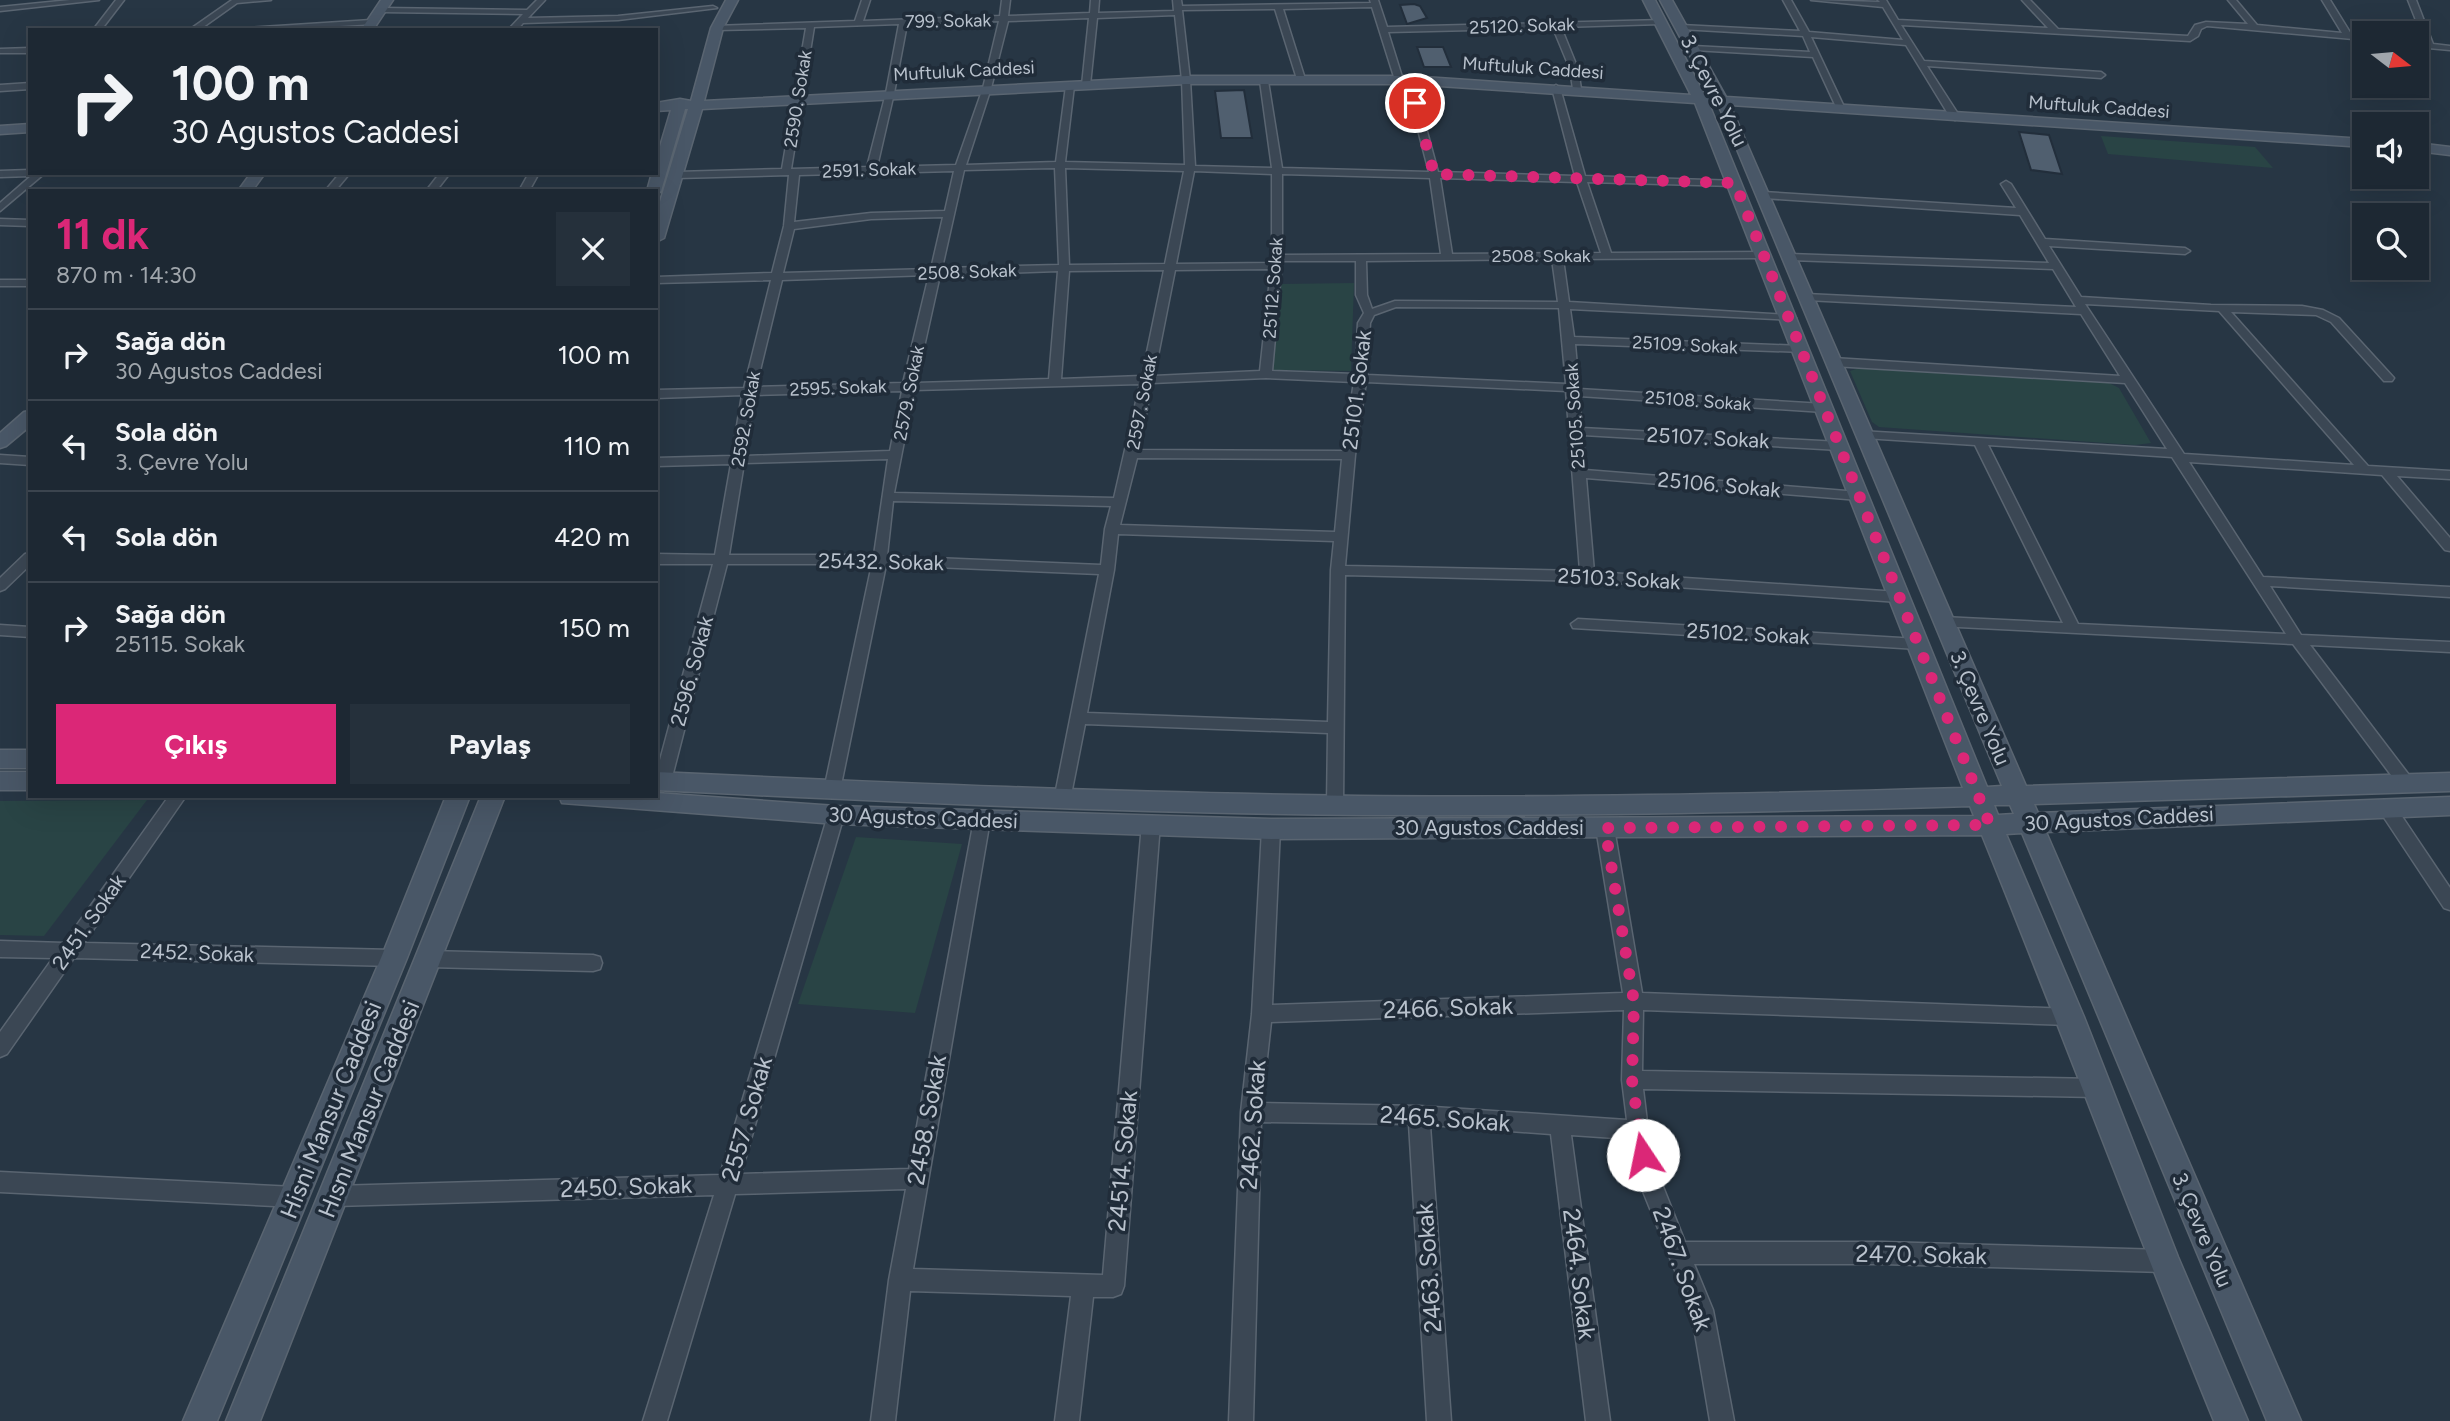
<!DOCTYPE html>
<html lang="tr">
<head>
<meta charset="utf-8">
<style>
	:root { --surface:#1d2833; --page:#25303b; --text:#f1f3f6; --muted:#a0a6ac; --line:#3b444e; --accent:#db2777 }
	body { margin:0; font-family:Figtree,sans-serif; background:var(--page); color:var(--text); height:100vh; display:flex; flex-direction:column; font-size:26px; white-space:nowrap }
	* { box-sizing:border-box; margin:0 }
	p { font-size:23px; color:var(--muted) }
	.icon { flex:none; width:38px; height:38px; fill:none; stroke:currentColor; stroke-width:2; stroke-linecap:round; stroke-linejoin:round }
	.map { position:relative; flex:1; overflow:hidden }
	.drawer { position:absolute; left:28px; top:189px; width:630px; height:609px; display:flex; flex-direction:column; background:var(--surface); border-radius:0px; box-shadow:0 7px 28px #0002,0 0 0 2px var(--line) }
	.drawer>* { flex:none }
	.guide { position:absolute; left:28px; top:28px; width:630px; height:147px; border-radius:0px; box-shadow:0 7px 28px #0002,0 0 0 2px var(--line); background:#1d2833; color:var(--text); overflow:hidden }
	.needle { width:46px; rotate:106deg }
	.controls { position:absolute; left:2352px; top:21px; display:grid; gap:14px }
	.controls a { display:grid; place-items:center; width:77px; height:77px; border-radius:0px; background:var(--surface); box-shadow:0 7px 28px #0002,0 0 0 2px var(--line); font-size:35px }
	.pin { position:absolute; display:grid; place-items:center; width:60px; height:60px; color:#fff; margin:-30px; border:4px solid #fff; border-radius:50%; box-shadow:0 2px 7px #0007 }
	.me { position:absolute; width:77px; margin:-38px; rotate:349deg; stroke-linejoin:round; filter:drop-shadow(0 0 5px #0008) }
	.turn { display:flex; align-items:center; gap:24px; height:147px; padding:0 28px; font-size:32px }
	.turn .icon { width:91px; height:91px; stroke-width:2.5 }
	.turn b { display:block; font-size:49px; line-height:60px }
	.round { display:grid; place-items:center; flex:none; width:74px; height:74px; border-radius:0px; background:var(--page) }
	.overview { display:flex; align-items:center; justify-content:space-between; height:119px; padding:0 28px }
	h1 { font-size:42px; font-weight:700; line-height:52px; color:var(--accent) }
	.cta { display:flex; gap:14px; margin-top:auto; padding:14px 28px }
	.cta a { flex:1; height:80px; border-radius:0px; background:var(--accent); color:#fff; font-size:28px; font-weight:700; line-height:80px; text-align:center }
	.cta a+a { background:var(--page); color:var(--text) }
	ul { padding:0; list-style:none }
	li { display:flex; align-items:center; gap:21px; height:91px; padding:0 28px; border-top:2px solid var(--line) }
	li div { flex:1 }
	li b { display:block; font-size:26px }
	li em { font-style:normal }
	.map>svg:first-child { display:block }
</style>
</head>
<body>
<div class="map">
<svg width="2450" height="1421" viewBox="0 0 2450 1421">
	<rect width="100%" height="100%" fill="#273644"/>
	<g fill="#294445">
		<polygon points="2101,136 2255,147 2273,168 2108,154"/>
		<polygon points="1354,283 1351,371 1271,370 1281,284"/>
		<polygon points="1859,368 2107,382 2119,388 2151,443 2135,445 1879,427 1872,422 1850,371"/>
		<polygon points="147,800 44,936 0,935 0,801"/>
		<polygon points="856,837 962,844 915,1013 798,1004"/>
	</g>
	<g fill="#505f6f" stroke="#222e3b" stroke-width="2">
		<polygon points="1414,4 1420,6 1427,18 1407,24 1400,5"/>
		<polygon points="1417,47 1443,47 1451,67 1424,67"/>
		<polygon points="1244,90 1252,138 1221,138 1215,91"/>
		<polygon points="2019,132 2049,135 2062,174 2031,170"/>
	</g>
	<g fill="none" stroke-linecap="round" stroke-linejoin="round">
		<defs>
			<g id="street">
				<polygon points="70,0 99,0 0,11 0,7"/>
				<polygon points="116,0 124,0 101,30 93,30"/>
				<polygon points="232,0 271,0 237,3 199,30 189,30"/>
				<polygon points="537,0 545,0 528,18 618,16 713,6 717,8 618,20 523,23 517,30 508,30 523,14 382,12 378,10 382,8 527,10"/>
				<path d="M862,0H870L863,21L1000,16L1002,0H1010L1008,16L1090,13L1091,0H1099L1098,13L1174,11L1173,0H1181L1182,6L1371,3L1370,0H1378L1387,27L1664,20L1661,24L1561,27L1578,69L1581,89L1577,92L1573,89L1570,69L1553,28L1388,32L1403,80L1399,83L1395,80L1372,7L1283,9L1305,79L1301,82L1297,79L1275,9L1182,10L1190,80L1195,166L1272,168L1260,81L1264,78L1268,81L1282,168L1429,172L1405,80L1409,77L1413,80L1438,172L1575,176L1552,88L1556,85L1560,88L1585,176L1738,181V185L1735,186L1587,182L1611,253L1763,252L1768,255L1763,258L1563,259L1569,302L1790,315L1796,318L1794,320L1570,309L1574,337L1801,346L1805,348V352L1575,344L1579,389L1824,404L1830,408L1824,412L1579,396L1582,428L1840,442L1846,446L1840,450L1583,435L1585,470L1859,492L1866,496L1859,500L1586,478L1594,572L1899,592L1906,597L1899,602L1587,581L1345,575L1343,805L1341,810H1329L1327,805L1328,733L1085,724L1070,800L1068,805H1056L1054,800L1099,574L886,565L840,790L838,794H826L824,790L872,564H727L671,781L669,785H657L656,775L713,564H656V554L715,555L731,464L656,466V458L732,456L742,395L656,398V390L744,388L771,280L656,283V277L772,273L784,226L789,175L677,178L672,175L677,172L782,169L806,28L717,30L714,26L855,21ZM1175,15L1182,80L1185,165L1065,162L1074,86L1070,83L1066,86L1056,162L966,165L991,88L1008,21L1089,18L1082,85L1086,88L1090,85L1097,18ZM999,21L983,88L956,165L877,167L894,93L907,24ZM899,24L886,93L867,167L791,169L814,27ZM1055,168L1059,265L942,268L964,170ZM1065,168L1184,171L1165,264L1069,265ZM954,171L945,211L871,213L794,222L799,175ZM1194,171L1272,174V263L1176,264ZM1282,174L1430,178L1441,254L1282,255ZM1440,178L1577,182L1601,253L1452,254ZM943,217L931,269L783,273L794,229L871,219ZM1552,259L1558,302L1395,301L1372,309L1367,295L1366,261ZM1282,261H1356V295L1364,313L1358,323L1355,374L1272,371ZM1271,269L1260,371L1154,376L1175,270ZM1164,270L1142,376L1061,379L1069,271ZM1058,271L1049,379L916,383L940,275ZM929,275L903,383L756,387L782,280ZM1396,307L1559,308L1566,384L1367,375L1370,323L1374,315ZM1266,378L1354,382L1343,451L1139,450L1152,383ZM1366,382L1566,391L1580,571L1345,566L1355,455ZM1140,384L1114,498L894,493L914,390ZM902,391L890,451L745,456L755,395ZM1137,458L1342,459L1335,532L1120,525ZM888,459L874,555H729L744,463ZM893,501L1111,506L1105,529L1101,565L887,556ZM1118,534L1334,541L1331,570L1328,722L1087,713L1114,570Z"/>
				<polygon points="1783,0 1791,0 1809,32 1903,40 1883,7 1811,0 1880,2 1878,0 1886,0 1898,20 2048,28 2022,0 2030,0 2058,29 2188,36 2195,25 2206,22 2248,24 2228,0 2236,0 2257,25 2342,33 2322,0 2330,0 2351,34 2364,36 2364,40 2207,26 2201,29 2198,36 2190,41 1901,25 1924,61 2101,72 2105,75 2101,78 1927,66 1960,117 1955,120 1950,117 1906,45 1811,37 1845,109 1841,112 1837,109 1813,57 1693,50 1689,48 1693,46 1810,52 1803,36 1681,29 1677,27 1681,25 1800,31"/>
				<polygon points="2408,0 2416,0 2433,44 2450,46 2450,50 2417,47 2417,43 2425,43"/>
				<polygon points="371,20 374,24 271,30 217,30"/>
				<polygon points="30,48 30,53 0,53 0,49"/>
				<polygon points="30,83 30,89 0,91 0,85"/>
				<polygon points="30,170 30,173 45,173 0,211 0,203 31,176 0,177 0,171"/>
				<polygon points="340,173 350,173 335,191 325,191"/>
				<polygon points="440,173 450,173 436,191 426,191"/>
				<polygon points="529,173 539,173 529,191 519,191"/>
				<path d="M2006,181L2011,184L2045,239L2185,248L2190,251L2185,254L2049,246L2081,297L2211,305L2302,306L2323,310L2339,318L2394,378L2392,381H2384L2331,322L2316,315L2231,312L2368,466L2450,471V479L2397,476L2450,538V551L2445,550L2382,475L2189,462L2263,577L2450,587V597L2270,586L2301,635L2450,642V652L2310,645L2412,779L2414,783L2412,787H2400L2293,644L1938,626L1936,622L1938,618L1943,617L2063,623L1975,445L1864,438L1858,434L1860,431L2167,449L2125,383L1833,366L1827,362L1833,358L2120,376L2081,314L1806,300L1800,297L1806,294L2076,307L2053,269L1789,260L1784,257L1789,254L2049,263L2020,215L1763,198L1758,195L1763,192L2016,208L2001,184ZM2085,304L2219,311L2354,465L2184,454ZM1988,445L2172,457L2286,634L2078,624Z"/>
				<polygon points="0,219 30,220 30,226 0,225"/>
				<rect x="0" y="280" width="30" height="6"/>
				<polygon points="0,455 30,457 30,465 0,463"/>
				<polygon points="30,553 30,565 5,589 0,591 0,578 25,554"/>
				<polygon points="1578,619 1918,639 1926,644 1918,649 1573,628 1571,624"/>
				<polygon points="0,625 30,627 30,637 0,635"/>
				<polygon points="169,796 186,796 84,943 394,950 401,952 403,958 401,964 394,966 74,958 7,1054 0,1057 0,1032 53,958 0,957 0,941 64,943"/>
				<polygon points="2387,802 2393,803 2450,888 2450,910 2444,908 2381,813 2379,808 2381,803"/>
				<polygon points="836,808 842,810 844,815 741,1174 909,1169 974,820 976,815 988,815 990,820 913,1269 1103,1275 1142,824 1145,819 1157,819 1160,824 1124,1286 1121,1294 1113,1297 1093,1297 1079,1421 1055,1421 1071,1296 910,1291 895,1421 871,1421 889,1280 906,1189 735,1194 667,1421 643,1421 714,1195 335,1206 327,1203 324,1196 327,1189 335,1186 720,1175 828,815 830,810"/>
				<path d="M1605,821L1611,823L1614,828L1642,993L2070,1009L2077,1011L2080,1017L2077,1023L2070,1025L1643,1010L1642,1071L2097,1079L2104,1082L2107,1088L2104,1094L2097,1097L1643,1089L1648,1130L1660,1179L1685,1242H1882L2164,1250L2172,1253L2175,1261L2172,1269L2164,1272L1882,1264H1694L1713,1310L1734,1421H1710L1691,1310L1638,1179L1630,1139L1571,1135L1610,1421H1586L1551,1134L1430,1125L1451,1421H1427L1409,1124L1261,1122L1253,1421H1229L1241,1112L1252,1014L1262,829L1265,824H1277L1280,829L1272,1005L1623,993L1596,828L1599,823ZM1624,1010L1622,1080L1627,1120L1419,1106L1262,1103L1271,1022Z"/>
				<polygon points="428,951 593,955 600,957 602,963 600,969 593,971 428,967 421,965 419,959 421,953"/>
				<polygon points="0,1172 295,1187 303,1190 306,1197 303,1204 295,1207 0,1192"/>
			</g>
			<g id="secondary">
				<polygon points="381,0 393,0 373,30 361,30"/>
				<path d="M726,0H738L723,28L704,101L1186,76H1409L1691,95L1643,0H1655L1705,96H1712L1660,0H1672L1726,97L2364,139V147L1730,105L2026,786L2450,773V791L2034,804L2038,813L2450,797V815L2046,832L2301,1421H2267L2022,833L2006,834L2084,1017L2178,1257L2248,1421H2214C2134,1226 2061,1029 1982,835L1271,839L836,824L562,803L559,796H656V793L836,806L1271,819L1974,816L1970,806C1768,812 1565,816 1363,815C1127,813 892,802 656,790V772C890,783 1124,793 1359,796C1560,798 1762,794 1963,788L1695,103L1409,84H1186L702,109L664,238L656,242V215L688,109H685L661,191L656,195V191H647L652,173H656V160L671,110L656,111V103L680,99L691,101L711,28ZM1709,104H1717L1721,111L2002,786L1987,787ZM1994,805H2010L2014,814L1998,815Z"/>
				<polygon points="30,124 30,132 0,134 0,126"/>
				<polygon points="2417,143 2450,147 2450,155 2417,151"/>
				<polygon points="251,173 265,173 252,191 238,191"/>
				<polygon points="30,411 30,426 6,446 0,448 0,433 24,412"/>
				<rect x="0" y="750" width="30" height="18"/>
				<rect x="0" y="772" width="30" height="18"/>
				<polygon points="446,796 470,796 407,958 217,1421 183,1421 381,958"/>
				<polygon points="481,796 505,796 260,1421 226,1421"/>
			</g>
		</defs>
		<use href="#street" stroke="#5a6571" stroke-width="3"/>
		<use href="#secondary" stroke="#5a6571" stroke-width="3"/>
		<use href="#street" fill="#3b4754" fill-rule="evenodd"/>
		<use href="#secondary" fill="#495767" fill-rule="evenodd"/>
	</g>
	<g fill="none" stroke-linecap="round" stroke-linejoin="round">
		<polyline stroke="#db2777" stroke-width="12" stroke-dasharray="0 21.6" points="1415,103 1434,174 1735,183 1990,825 1605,828 1634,1002 1632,1080 1643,1155"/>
	</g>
	<g text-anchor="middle" stroke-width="7" stroke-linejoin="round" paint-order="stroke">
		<g font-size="18" fill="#b9c2cd" stroke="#202c39">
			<text transform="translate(948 21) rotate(-1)" y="6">799. Sokak</text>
			<text transform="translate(1522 26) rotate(-2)" y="6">25120. Sokak</text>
			<text transform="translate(1533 68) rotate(4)" y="6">Muftuluk Caddesi</text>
			<text transform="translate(964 71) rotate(-3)" y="6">Muftuluk Caddesi</text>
			<text transform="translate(798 99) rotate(-81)" y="6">2590. Sokak</text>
			<text transform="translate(2099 107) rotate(4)" y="6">Muftuluk Caddesi</text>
			<text transform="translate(869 170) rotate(-2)" y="6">2591. Sokak</text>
			<text x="1541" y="262">2508. Sokak</text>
			<text transform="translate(967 272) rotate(-2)" y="6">2508. Sokak</text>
			<text transform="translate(1273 288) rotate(-86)" y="6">25112. Sokak</text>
			<text transform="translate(1685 345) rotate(3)" y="6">25109. Sokak</text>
			<text transform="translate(838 388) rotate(-2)" y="6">2595. Sokak</text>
			<text transform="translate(909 393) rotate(-79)" y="6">2579. Sokak</text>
			<text transform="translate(1698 401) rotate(4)" y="6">25108. Sokak</text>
			<text transform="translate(1142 402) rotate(-79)" y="6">2597. Sokak</text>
			<text transform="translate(1575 416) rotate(-94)" y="6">25105. Sokak</text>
			<text transform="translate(746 419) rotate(-80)" y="6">2592. Sokak</text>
		</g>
		<g font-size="21" fill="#b9c2cd" stroke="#202c39">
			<text transform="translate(1714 91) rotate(63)" y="7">3. Çevre Yolu</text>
			<text transform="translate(1357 390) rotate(-83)" y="7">25101. Sokak</text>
			<text transform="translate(1708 438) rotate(3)" y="7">25107. Sokak</text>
			<text transform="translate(1719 485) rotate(5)" y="7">25106. Sokak</text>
			<text transform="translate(881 562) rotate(1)" y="7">25432. Sokak</text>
			<text transform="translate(1619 579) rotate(3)" y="7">25103. Sokak</text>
			<text transform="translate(1748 634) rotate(3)" y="7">25102. Sokak</text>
			<text transform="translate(692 671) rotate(-75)" y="7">2596. Sokak</text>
			<text transform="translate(1980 708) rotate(67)" y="7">3. Çevre Yolu</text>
			<text transform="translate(923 818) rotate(2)" y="7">30 Agustos Caddesi</text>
			<text transform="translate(2119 819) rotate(-3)" y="7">30 Agustos Caddesi</text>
			<text x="1489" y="835">30 Agustos Caddesi</text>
			<text transform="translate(89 922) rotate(-55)" y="7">2451. Sokak</text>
			<text transform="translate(197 953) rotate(2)" y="7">2452. Sokak</text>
			<text transform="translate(2202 1230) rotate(67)" y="7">3. Çevre Yolu</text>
		</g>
		<g font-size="24" fill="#b9c2cd" stroke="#202c39">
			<text transform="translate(1448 1008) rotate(-2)" y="8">2466. Sokak</text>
			<text transform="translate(369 1109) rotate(-68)" y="8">Hısnı Mansur Caddesi</text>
			<text transform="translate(331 1110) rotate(-68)" y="8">Hisni Mansur Caddesi</text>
			<text transform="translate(747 1119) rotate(-74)" y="8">2557. Sokak</text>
			<text transform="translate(1445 1119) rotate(4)" y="8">2465. Sokak</text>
			<text transform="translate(927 1120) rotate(-80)" y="8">2458. Sokak</text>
			<text transform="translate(1253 1125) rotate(-86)" y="8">2462. Sokak</text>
			<text transform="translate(1123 1161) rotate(-85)" y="8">24514. Sokak</text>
			<text transform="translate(626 1187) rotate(-2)" y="8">2450. Sokak</text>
			<text transform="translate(1921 1255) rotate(1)" y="8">2470. Sokak</text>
			<text transform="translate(1429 1268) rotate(-94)" y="8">2463. Sokak</text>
			<text transform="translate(1682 1269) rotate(70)" y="8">2467. Sokak</text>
			<text transform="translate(1579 1274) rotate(83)" y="8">2464. Sokak</text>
		</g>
	</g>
</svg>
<div class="controls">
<a><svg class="needle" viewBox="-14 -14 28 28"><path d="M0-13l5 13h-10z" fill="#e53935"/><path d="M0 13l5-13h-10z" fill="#a0a6ac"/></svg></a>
<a><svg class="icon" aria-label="sound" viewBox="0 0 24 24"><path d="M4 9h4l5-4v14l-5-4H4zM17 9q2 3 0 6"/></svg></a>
<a><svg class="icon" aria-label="search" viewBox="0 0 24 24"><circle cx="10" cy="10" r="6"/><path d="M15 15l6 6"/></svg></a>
</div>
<div class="pin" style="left:1415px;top:103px;background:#d93025"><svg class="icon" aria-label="arrive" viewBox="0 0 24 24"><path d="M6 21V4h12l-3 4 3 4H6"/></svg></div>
<svg class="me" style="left:1643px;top:1155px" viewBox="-20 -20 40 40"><circle r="19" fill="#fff"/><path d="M0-13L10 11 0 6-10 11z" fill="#db2777"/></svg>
<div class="guide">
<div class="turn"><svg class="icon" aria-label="right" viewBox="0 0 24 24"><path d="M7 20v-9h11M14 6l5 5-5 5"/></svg><div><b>100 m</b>30 Agustos Caddesi</div></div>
</div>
<section class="drawer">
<div class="overview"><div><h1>11 dk</h1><p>870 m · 14:30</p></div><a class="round"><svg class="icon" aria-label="close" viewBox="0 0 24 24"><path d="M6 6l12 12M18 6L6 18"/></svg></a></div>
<ul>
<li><svg class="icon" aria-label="right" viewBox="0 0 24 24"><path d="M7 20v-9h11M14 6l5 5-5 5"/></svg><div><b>Sağa dön</b><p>30 Agustos Caddesi</p></div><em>100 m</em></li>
<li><svg class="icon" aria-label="left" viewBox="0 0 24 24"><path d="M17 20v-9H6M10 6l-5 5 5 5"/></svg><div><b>Sola dön</b><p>3. Çevre Yolu</p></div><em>110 m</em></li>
<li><svg class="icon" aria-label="left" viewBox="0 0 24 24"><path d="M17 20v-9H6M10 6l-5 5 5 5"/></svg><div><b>Sola dön</b></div><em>420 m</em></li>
<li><svg class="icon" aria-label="right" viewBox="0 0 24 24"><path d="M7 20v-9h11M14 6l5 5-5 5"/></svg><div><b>Sağa dön</b><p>25115. Sokak</p></div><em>150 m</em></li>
</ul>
<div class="cta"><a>Çıkış</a><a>Paylaş</a></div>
</section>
</div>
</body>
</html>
